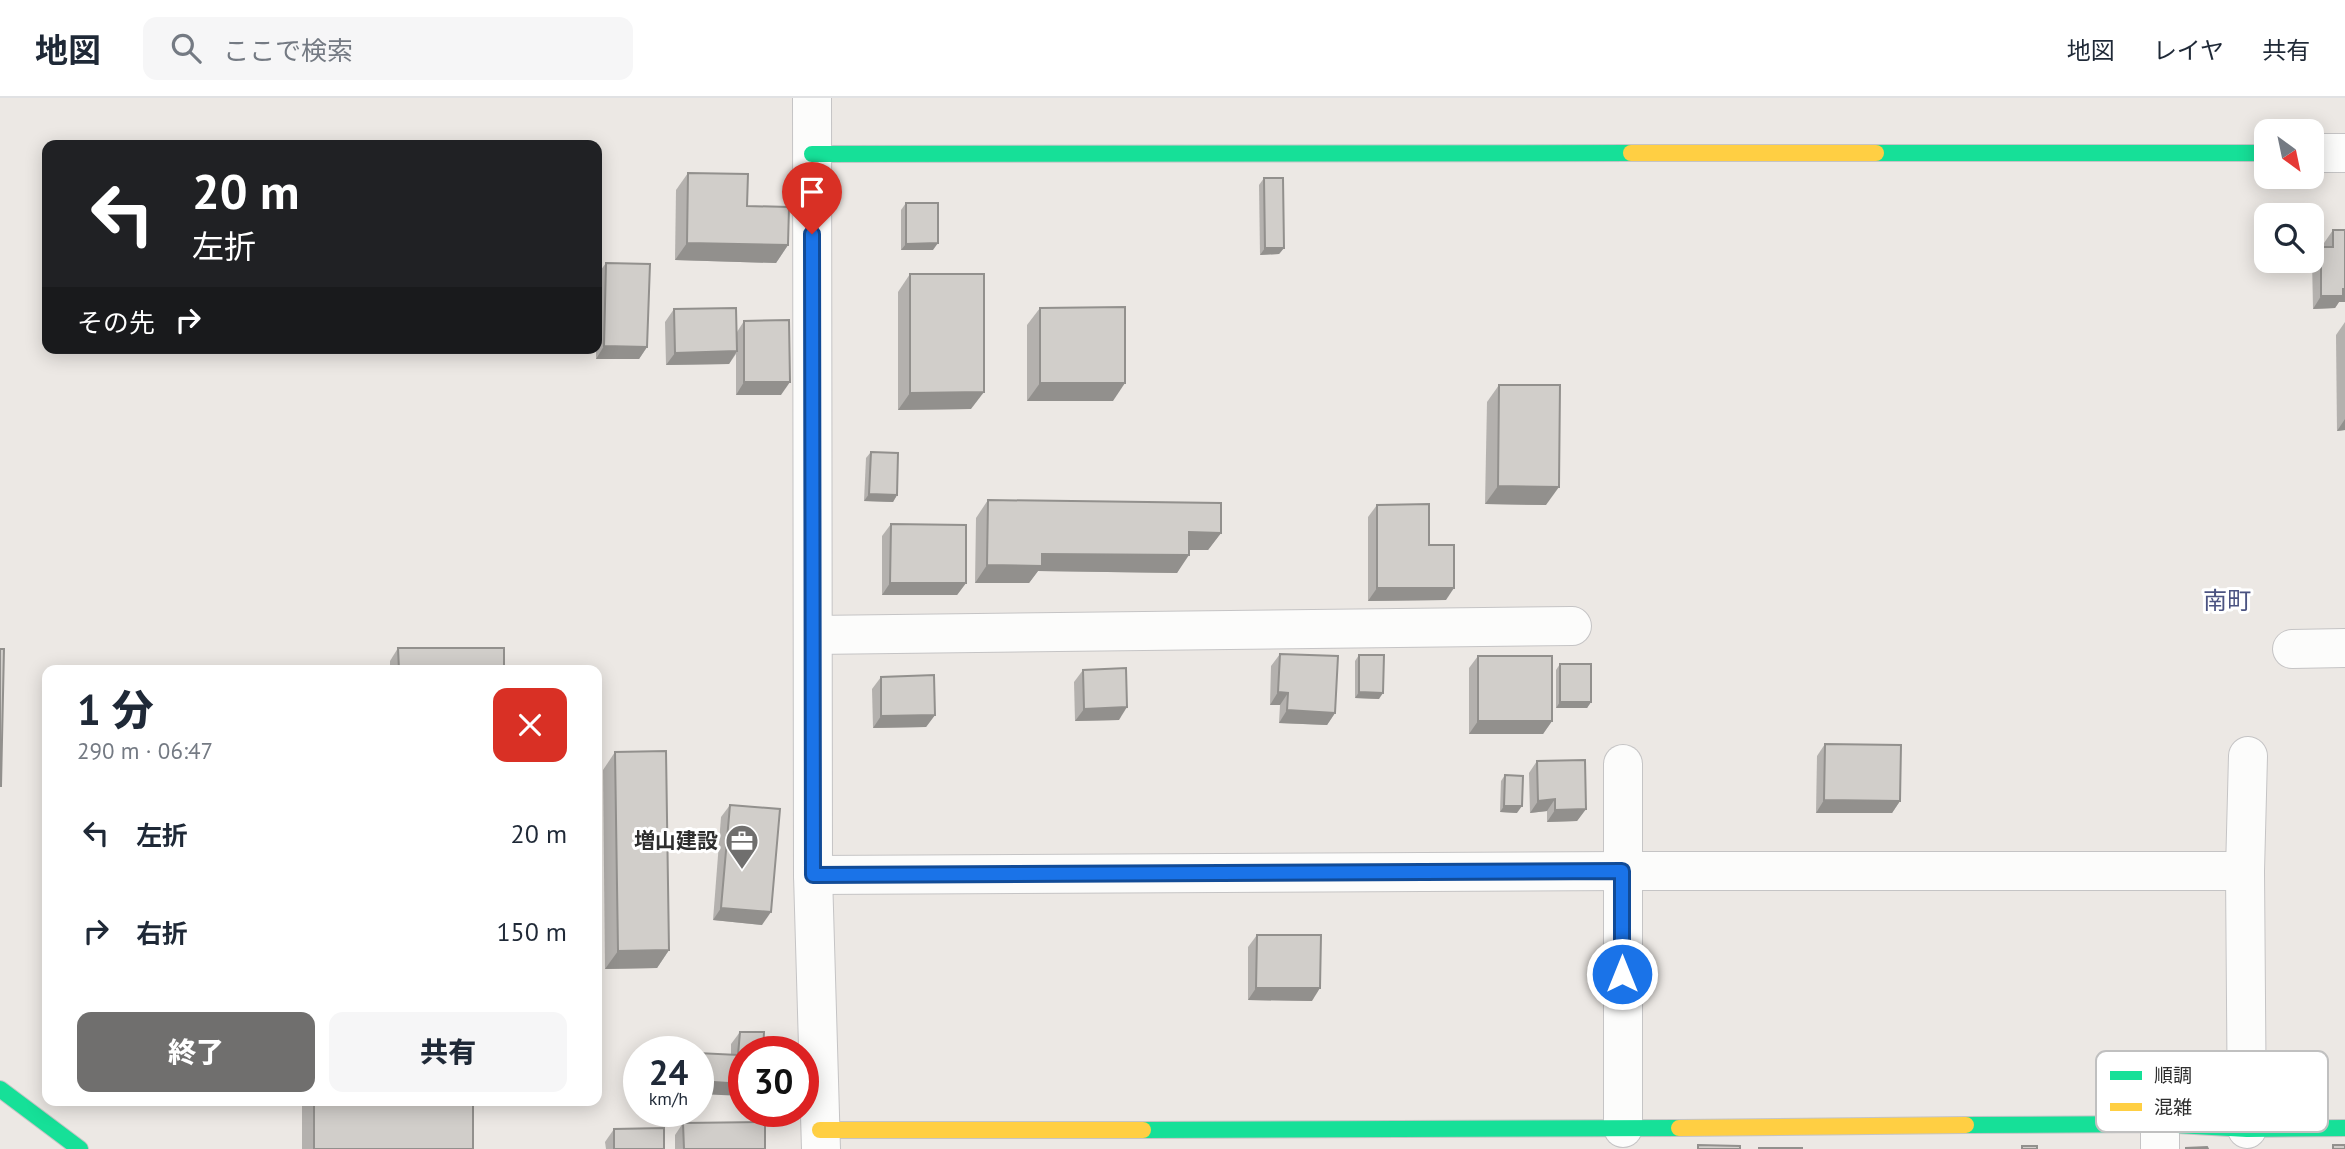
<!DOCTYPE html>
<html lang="ja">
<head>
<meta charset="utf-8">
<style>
	:root { --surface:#fff; --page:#f6f6f7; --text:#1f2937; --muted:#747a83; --line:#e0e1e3; --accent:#706f6e }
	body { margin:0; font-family:"PT Sans","Noto Sans JP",sans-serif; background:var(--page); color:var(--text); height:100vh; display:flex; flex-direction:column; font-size:26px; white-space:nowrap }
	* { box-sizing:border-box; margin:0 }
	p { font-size:23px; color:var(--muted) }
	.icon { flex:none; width:38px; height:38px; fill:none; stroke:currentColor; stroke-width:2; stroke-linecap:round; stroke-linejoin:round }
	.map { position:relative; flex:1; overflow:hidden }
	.panel { position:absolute; left:42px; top:567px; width:560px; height:441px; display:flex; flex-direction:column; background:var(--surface); border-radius:14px; box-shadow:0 4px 18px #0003 }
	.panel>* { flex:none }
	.guide { position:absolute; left:42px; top:42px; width:560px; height:214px; border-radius:14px; box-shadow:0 4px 18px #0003; background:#202124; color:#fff; overflow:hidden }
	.needle { width:46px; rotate:147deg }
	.tools { position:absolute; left:2254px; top:21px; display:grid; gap:14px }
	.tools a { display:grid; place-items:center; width:70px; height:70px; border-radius:14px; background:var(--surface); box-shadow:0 4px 18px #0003; font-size:35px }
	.speed { position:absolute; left:623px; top:938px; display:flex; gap:14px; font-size:35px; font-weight:700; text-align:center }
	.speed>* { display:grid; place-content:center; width:91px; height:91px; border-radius:50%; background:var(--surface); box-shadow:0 4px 18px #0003; line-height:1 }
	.speed small { font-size:18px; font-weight:400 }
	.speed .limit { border:10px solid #d22; background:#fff; color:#111 }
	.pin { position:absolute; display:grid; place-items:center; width:60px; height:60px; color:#fff; margin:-72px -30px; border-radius:50% 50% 50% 0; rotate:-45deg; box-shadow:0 0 7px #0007 }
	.pin .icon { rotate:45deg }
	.me { position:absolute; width:77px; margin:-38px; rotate:0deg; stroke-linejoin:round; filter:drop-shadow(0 0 5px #0008) }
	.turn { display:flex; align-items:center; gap:24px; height:147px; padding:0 35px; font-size:32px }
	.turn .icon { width:91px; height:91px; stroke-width:2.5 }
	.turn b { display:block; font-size:49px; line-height:60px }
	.then { display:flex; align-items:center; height:66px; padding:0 35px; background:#0003; gap:14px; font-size:26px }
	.round { display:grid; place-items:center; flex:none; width:74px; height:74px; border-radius:14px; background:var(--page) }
	.overview { display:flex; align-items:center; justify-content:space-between; height:119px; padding:0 35px }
	h1 { font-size:42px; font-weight:800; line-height:52px }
	.cta { display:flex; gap:14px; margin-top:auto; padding:14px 35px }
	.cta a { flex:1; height:80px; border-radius:14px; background:var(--accent); color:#fff; font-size:28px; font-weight:800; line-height:80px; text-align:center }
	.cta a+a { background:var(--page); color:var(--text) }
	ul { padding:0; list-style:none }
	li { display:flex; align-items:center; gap:21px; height:98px; padding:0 35px }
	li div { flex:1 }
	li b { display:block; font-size:26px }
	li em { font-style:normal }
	header { display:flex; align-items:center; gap:42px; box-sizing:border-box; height:98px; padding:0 35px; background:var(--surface); border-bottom:2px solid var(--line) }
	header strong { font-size:33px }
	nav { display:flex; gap:38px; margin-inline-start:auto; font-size:24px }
	.search { width:490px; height:63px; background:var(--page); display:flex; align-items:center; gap:18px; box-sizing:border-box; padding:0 24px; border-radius:14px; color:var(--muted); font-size:26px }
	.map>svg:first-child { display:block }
</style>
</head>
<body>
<header>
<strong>地図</strong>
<div class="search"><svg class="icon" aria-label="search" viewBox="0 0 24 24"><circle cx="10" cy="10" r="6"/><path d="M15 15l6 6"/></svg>ここで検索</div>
<nav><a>地図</a><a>レイヤ</a><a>共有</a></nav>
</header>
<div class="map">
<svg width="2345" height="1051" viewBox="0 0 2345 1051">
	<rect width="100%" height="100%" fill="#ece8e4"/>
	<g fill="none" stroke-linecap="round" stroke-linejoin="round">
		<defs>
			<g id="street">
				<polyline points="812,0 813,777 821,1051"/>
				<polyline points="2312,55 2345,55"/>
				<polyline points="813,537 1572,528"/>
				<polyline points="2292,551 2345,550"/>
				<polyline points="1623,666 1623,1030"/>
				<polyline points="813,777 1622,773 2245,773"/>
				<polyline points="2247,1031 2245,773 2248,658"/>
				<polyline points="2160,1051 2160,1026"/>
			</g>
			<g id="fast">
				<polyline points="1876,55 2266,55"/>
				<polyline points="812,56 1631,55"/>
				<polyline points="0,991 80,1051"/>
				<polyline points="1966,1027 2160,1026 2247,1031 2345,1030"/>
				<polyline points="1143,1032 1679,1030"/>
			</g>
			<g id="slow">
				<polyline points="1631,55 1876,55"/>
				<polyline points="1679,1030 1966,1027"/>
				<polyline points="820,1032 1143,1032"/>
			</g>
		</defs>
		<use href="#street" stroke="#c5c4c5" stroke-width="40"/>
		<use href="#fast" stroke="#c5c4c5" stroke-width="18"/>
		<use href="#slow" stroke="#c5c4c5" stroke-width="18"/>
		<use href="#street" stroke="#fcfcfb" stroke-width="38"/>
		<use href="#fast" stroke="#16e098" stroke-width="16"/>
		<use href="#slow" stroke="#ffcf43" stroke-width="16"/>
	</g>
	<g fill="#b4b1ae">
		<polygon points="688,75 747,108 788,147 776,165 675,162 676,92"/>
		<polygon points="1264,80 1284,150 1279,156 1260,157 1259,87"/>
		<polygon points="906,105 933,152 901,152 901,112"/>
		<polygon points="2333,132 2339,204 2335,210 2313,211 2312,162 2321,149 2324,149 2324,145"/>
		<polygon points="606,165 647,249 639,261 596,261 596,250 597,250 597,177"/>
		<polygon points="910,176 971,311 898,312 898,194"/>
		<polygon points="1040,210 1113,303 1027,303 1027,227"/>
		<polygon points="674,211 737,234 744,223 781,297 736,297 736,256 729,266 666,267 665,224"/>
		<polygon points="2345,224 2345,332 2337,333 2336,237"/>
		<polygon points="1499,287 1546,407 1485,406 1487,304"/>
		<polygon points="871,354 897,397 893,404 864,403 866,360"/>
		<polygon points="988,402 1221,435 1208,452 1189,452 1177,475 1038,473 1029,485 975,485 976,420"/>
		<polygon points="1377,407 1429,447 1446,502 1368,503 1368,419"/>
		<polygon points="891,426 966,485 957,497 882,497 882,438"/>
		<polygon points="398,550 504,572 390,572 390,563"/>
		<polygon points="1280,556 1335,615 1327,627 1279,625 1280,607 1270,607 1271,568"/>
		<polygon points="1359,557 1379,601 1355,600 1355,563"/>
		<polygon points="1478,558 1552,623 1543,636 1469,636 1469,570"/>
		<polygon points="1560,566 1591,604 1587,610 1556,610 1556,572"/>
		<polygon points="1083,572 1119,622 1075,623 1074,584"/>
		<polygon points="881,579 935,617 926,629 873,630 872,591"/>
		<polygon points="1825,646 1900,703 1892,715 1816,715 1817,658"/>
		<polygon points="615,654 669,852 657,870 605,871 603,672"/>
		<polygon points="1537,663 1586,711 1577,723 1547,724 1547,713 1530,715 1529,675"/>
		<polygon points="1505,677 1517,715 1500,714 1501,683"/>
		<polygon points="730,707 762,827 713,822 721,719"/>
		<polygon points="1257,837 1312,903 1248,902 1248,849"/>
		<polygon points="740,934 744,998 731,957 731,946"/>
		<rect x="302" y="1003" width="171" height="48"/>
		<polygon points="683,1025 765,1051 675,1051 675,1037"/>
		<polygon points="614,1031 664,1051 606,1051 605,1044"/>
	</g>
	<g fill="#92908d">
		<polygon points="687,145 788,147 776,165 675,162"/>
		<polygon points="938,145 933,152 901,152 906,146"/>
		<polygon points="1265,150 1284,150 1279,156 1260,157"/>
		<polygon points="2343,191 2345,191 2345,204 2339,204 2335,210 2313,211 2321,198"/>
		<polygon points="604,248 647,249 639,261 596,261"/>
		<polygon points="737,253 729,266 666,267 675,255"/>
		<polygon points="744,284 790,284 781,297 736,297"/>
		<polygon points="1040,285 1125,285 1113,303 1027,303"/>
		<polygon points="984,294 971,311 898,312 910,295"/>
		<polygon points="2345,321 2345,332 2337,333"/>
		<polygon points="1498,388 1559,389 1546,407 1485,406"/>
		<polygon points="869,396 897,397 893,404 864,403"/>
		<polygon points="1189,434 1221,435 1208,452 1177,452"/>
		<polygon points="1042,456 1189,457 1177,475 1038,473 1029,485 975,485 987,467"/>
		<polygon points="890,485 966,485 957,497 882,497"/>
		<polygon points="1377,490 1454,490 1446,502 1368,503"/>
		<polygon points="1278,594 1288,595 1280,607 1270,607"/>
		<polygon points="1359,594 1383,595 1379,601 1355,600"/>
		<polygon points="1560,604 1591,604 1587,610 1556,610"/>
		<polygon points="1127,609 1119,622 1075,623 1084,611"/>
		<polygon points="1287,612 1335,615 1327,627 1279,625"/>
		<polygon points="935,617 926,629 873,630 881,618"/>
		<polygon points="1478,623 1552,623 1543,636 1469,636"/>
		<polygon points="1555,701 1547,713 1530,715 1538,703"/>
		<polygon points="1824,702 1900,703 1892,715 1816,715"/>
		<polygon points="1504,708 1522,708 1517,715 1500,714"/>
		<polygon points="1586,711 1577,723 1547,724 1555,712"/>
		<polygon points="721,810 771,814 762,827 713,822"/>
		<polygon points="669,852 657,870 605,871 618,853"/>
		<polygon points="1256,890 1320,890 1312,903 1248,902"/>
		<polygon points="698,983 744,986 744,998 698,996"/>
	</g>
	<g fill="#d1ceca" stroke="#92908d" stroke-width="2">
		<polygon points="688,75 748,76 747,108 789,109 788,147 687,145"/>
		<polygon points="1264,80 1283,80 1284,150 1265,150"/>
		<polygon points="906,105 938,105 938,145 906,146"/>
		<polygon points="2333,132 2345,132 2345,191 2343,191 2343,198 2321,198 2321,149 2333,149"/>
		<polygon points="606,165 650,166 647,249 604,248"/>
		<polygon points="910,176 984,176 984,294 910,295"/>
		<polygon points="1125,209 1125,285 1040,285 1040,210"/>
		<polygon points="736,210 737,253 675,255 674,211"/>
		<polygon points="789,222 790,284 744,284 744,223"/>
		<polygon points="1499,287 1560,287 1559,389 1498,388"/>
		<polygon points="871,354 898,355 897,397 869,396"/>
		<polygon points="988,402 1221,405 1221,435 1189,434 1189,457 1042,456 1042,468 987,467"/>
		<polygon points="1429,406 1429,447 1454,447 1454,490 1377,490 1377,407"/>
		<polygon points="891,426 966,427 966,485 890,485"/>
		<polygon points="398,550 504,550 504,572 399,572"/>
		<polygon points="0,551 4,551 1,688 0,688"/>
		<polygon points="1280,556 1338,558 1335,615 1287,612 1288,595 1278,594"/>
		<polygon points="1359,557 1384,557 1383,595 1359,594"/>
		<rect x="1478" y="558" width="74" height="65"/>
		<rect x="1560" y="566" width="31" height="38"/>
		<polygon points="1126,570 1127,609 1084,611 1083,572"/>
		<polygon points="934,577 935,617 881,618 881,579"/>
		<polygon points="1825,646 1901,647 1900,703 1824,702"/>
		<polygon points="666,653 669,852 618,853 615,654"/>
		<polygon points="1585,662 1586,711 1555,712 1555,701 1538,703 1537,663"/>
		<polygon points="1505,677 1523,678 1522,708 1504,708"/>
		<polygon points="730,707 780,711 771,814 721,810"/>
		<polygon points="1257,837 1321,837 1320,890 1256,890"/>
		<polygon points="740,934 764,934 763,954 744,954 744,986 698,983 698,955 738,957"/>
		<rect x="314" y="1003" width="159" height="48"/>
		<polygon points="765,1024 765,1051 684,1051 683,1025"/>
		<polygon points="664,1030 664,1051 614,1051 614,1031"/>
		<polygon points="1698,1047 1740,1048 1740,1051 1698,1051"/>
		<rect x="2333" y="1047" width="12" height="4"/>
		<rect x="2022" y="1048" width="15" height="3"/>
		<polygon points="2207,1049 2208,1051 2186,1051 2186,1050"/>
		<rect x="1759" y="1050" width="43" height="1"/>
	</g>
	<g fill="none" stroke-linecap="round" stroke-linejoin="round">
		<defs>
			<polyline id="route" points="812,136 813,777 1622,773 1622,876"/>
		</defs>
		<use href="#route" stroke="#114b97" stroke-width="18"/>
		<use href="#route" stroke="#1a73e8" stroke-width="12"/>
	</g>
	<defs>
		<symbol id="office-pin" viewBox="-11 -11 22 30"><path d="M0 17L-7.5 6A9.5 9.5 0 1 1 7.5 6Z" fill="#706f6e" stroke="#fff"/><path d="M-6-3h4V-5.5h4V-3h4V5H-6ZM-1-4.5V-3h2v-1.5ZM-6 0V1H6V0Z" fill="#fff"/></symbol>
	</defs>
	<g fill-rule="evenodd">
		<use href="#office-pin" x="723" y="724" width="38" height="52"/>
	</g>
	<g text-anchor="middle" stroke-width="6" stroke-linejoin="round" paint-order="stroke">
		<g font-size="21" font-weight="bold" fill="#2e2e2e" stroke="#fff" text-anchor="end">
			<text x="718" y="750">増山建設</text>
		</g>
		<g font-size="24" fill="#4b5381" stroke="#fff">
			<text x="2227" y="511">南町</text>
		</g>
	</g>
	<rect x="2096" y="953" width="232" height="81" rx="10" fill="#fff" stroke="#c0c0c0" stroke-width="2"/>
	<rect x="2110" y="973" width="32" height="9" fill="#16e098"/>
	<rect x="2110" y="1005" width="32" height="8" fill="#ffcf43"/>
	<g font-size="19" fill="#2e2e2e">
		<text x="2154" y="984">順調</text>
		<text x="2154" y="1016">混雑</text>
	</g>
</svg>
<div class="tools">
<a><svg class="needle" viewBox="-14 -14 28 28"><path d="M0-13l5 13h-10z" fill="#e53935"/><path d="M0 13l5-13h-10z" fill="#747a83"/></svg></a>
<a><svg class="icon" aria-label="search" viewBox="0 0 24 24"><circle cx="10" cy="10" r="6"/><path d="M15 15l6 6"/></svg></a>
</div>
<div class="speed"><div>24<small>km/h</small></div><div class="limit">30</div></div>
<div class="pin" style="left:812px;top:136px;background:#d93025"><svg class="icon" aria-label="arrive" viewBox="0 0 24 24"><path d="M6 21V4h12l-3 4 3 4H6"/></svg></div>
<svg class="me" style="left:1622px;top:876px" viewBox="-20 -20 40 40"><circle r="17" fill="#1a73e8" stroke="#fff" stroke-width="3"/><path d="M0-11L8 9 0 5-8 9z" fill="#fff"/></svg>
<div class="guide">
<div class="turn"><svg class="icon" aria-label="left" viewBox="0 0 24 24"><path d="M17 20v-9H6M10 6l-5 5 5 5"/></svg><div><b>20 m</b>左折</div></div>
<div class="then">その先<svg class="icon" aria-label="right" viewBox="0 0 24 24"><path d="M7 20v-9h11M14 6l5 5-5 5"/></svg></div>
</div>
<section class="panel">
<div class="overview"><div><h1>1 分</h1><p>290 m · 06:47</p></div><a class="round" style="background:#d93025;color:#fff"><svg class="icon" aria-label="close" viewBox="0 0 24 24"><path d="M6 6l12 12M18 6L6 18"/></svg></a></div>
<ul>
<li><svg class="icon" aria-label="left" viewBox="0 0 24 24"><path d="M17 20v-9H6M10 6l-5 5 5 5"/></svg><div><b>左折</b></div><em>20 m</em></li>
<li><svg class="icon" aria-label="right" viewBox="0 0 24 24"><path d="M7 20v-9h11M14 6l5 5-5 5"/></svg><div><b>右折</b></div><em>150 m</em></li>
</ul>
<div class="cta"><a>終了</a><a>共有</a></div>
</section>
</div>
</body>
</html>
